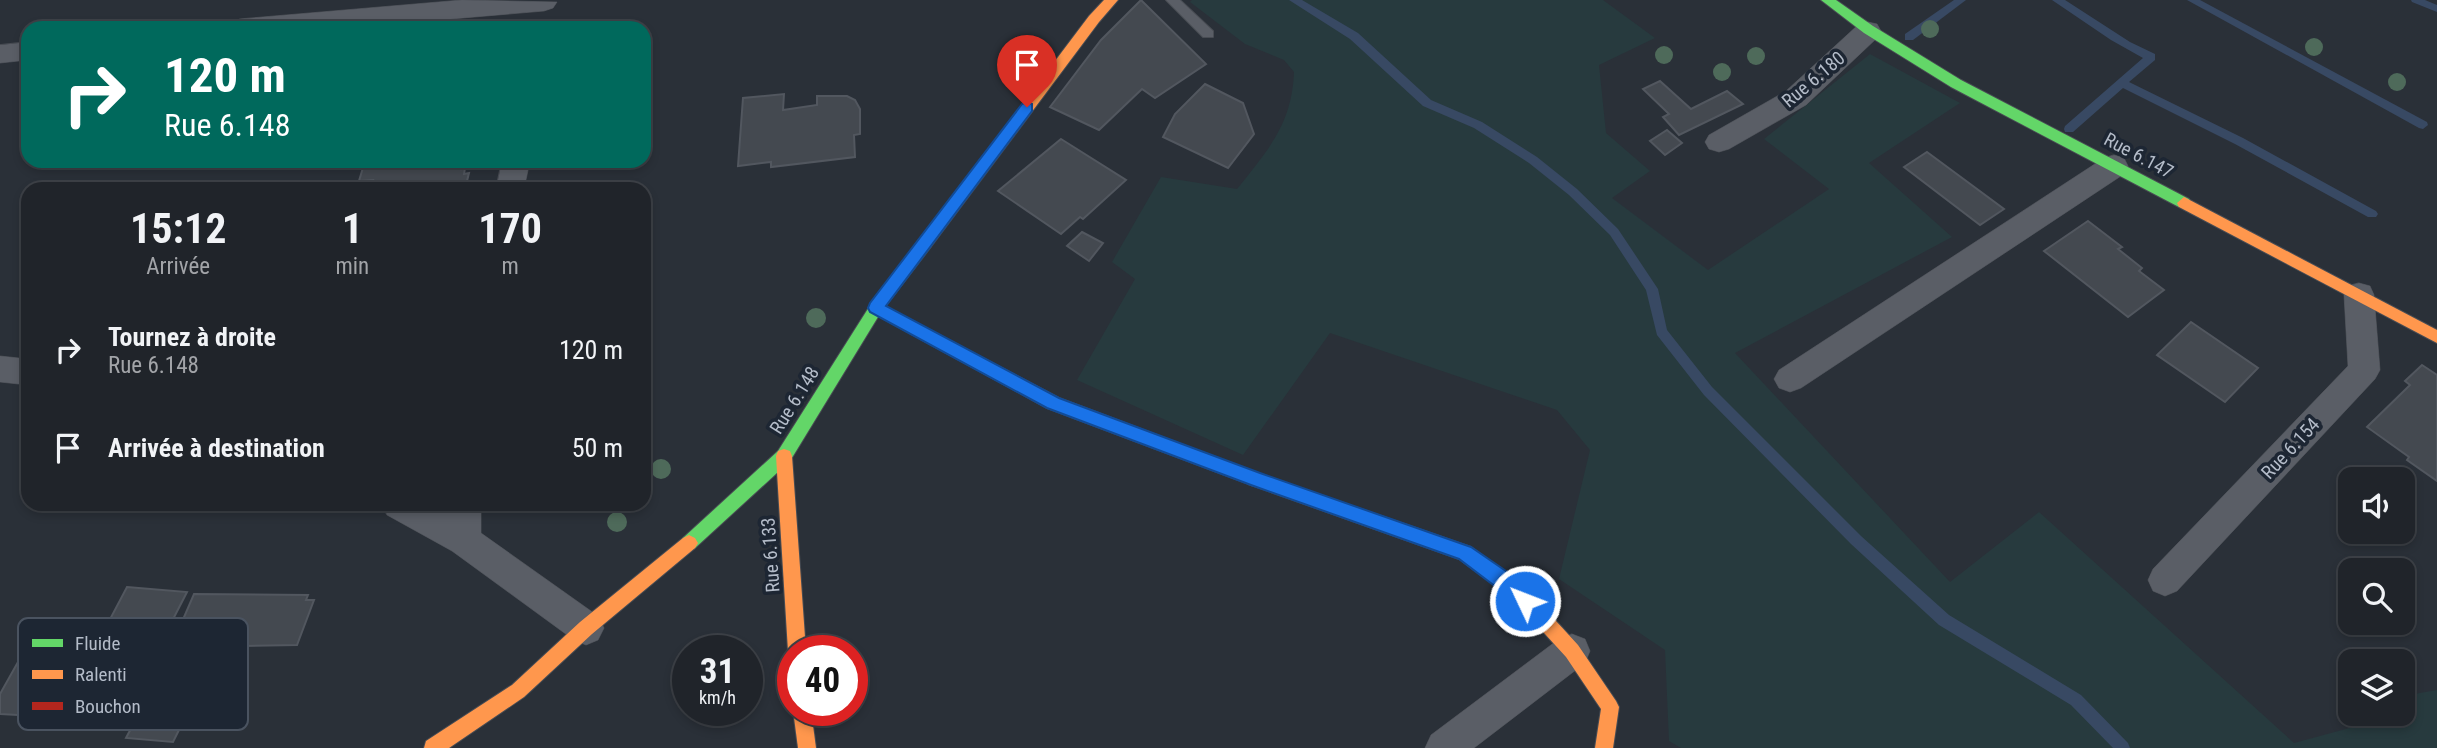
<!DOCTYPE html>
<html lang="fr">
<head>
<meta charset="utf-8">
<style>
	:root { --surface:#20242a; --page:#282c32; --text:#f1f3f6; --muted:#a2a4a8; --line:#3d4147 }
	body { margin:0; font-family:"Roboto Condensed",sans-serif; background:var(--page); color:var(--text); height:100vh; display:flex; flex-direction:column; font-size:26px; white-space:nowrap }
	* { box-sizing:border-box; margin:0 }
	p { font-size:23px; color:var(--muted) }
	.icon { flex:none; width:38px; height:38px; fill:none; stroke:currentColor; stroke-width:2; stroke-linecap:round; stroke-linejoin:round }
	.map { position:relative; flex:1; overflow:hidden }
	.sheet { position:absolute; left:21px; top:182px; width:630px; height:329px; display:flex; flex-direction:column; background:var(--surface); border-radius:21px; box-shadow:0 4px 10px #0003,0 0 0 2px var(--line) }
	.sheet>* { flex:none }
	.top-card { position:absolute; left:21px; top:21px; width:630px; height:147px; border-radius:21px; box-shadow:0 4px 10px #0003,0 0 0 2px var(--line); background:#00695c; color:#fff; overflow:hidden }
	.controls { position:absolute; left:2338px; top:467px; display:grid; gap:14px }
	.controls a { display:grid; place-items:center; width:77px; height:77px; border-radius:14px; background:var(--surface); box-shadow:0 4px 10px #0003,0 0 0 2px var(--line); font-size:35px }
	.speed { position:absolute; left:672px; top:635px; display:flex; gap:14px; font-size:35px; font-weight:700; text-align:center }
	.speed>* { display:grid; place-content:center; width:91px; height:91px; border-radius:50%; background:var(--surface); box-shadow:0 4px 10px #0003,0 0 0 2px var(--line); line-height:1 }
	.speed small { font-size:18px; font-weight:400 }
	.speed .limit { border:10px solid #d22; background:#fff; color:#111 }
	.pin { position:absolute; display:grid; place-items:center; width:60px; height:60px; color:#fff; margin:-72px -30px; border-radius:50% 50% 50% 0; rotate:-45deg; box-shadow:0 0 7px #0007 }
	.pin .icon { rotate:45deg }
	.me { position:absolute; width:77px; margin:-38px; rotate:313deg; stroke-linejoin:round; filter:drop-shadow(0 0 5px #0008) }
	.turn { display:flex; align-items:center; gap:24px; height:147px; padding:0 28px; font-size:32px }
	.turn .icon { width:91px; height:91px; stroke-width:2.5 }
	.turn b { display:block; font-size:49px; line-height:60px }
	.eta { display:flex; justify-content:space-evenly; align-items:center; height:119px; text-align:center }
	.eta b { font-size:42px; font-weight:700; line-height:49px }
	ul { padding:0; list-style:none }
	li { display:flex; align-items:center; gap:21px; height:98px; padding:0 28px }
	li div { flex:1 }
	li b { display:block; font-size:26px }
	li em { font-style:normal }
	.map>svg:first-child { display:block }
</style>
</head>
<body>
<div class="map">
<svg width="2437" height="748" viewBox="0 0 2437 748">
	<rect width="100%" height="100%" fill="#2a3038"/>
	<path fill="#273a3e" d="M1192,0H1603L1655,38L1599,65L1606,133L1650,171L1612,198L1708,270L1829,189L1764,139L1870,54L1960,103L1869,163L1952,237L1735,353L1950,582L2039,512L2294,743L2357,726L2370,714H2403V696L2437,690V748H1681L1669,741L1665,650L1559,579L1590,450L1557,410L1330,333L1243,455L1077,380L1135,279L1112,262L1161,177L1237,189C1268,150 1292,124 1294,72L1284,60L1245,44L1190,2Z"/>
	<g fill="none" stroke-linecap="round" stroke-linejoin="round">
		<g fill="#384963" fill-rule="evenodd">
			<polygon points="1289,0 1302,0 1358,33 1431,100 1482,122 1537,157 1577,189 1618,229 1658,289 1667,330 1712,387 1861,536 1949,615 2081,695 2128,743 2130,748 2113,748 2071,705 1939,625 1851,544 1704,395 1657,335 1646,290 1610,235 1569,195 1529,163 1474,128 1423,106 1350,39"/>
			<polygon points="1954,0 1966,0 1913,40 1905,40 1905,34"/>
			<polygon points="2052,0 2065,0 2130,42 2155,54 2155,60 2129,82 2243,138 2376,211 2378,214 2376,217 2368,217 2235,144 2123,88 2073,132 2065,132 2064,129 2065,126 2143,58 2111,40"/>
			<polygon points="2187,0 2200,0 2427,122 2428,125 2423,129 2419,128"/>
			<polygon points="2411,0 2425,0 2437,5 2437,12 2412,2"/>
		</g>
	</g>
	<g fill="#444950" stroke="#52575f" stroke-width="2">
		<polygon points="1141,0 1206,64 1155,98 1142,89 1099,130 1050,107 1101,40"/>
		<polygon points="1660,81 1691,109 1727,91 1743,104 1679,135 1663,117 1669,114 1643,89"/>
		<polygon points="1205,84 1243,103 1254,134 1228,168 1163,137 1175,114"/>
		<polygon points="784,94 783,110 817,105 817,96 847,96 855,100 860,109 860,134 854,135 855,157 771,167 771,162 738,166 743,98"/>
		<polygon points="1667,130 1682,143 1665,155 1650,141"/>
		<polygon points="1061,139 1126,180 1083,219 1080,217 1061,234 998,191"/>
		<polygon points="1927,152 2004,209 1980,225 1904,167"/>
		<polygon points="365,161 464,161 462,169 465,168 464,174 469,173 465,189 370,189 373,180 359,181"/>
		<polygon points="2088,221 2122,247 2118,249 2142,268 2139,271 2164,290 2128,317 2044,251"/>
		<polygon points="1082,232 1103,243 1089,261 1067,246"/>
		<polygon points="2191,322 2258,368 2225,402 2157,355"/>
		<polygon points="2422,365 2437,375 2437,481 2407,460 2409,457 2367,427 2410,385 2405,381"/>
		<polygon points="127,587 187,592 132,699 70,695"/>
		<polygon points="194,594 308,595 306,600 314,600 297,645 241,646 218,704 146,705"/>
		<polygon points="18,662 60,664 54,677 75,679 54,717 0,714 0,694"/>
		<polygon points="143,706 189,710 173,742 126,738"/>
	</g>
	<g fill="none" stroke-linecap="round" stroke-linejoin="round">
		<defs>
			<polygon id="lane" points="1166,0 1180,0 1213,31 1213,37 1203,37"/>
			<g id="street">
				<polygon points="462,0 557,2 553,8 544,11 346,28 227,28 231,22 240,19"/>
				<polygon points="1868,22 1877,24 1881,31 1877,38 1806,105 1729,149 1719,152 1709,149 1705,142 1709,135 1786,91 1859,24"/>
				<polygon points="28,42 28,60 0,63 0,45"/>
				<polygon points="2114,155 2124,158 2128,166 2124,174 1801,388 1790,392 1779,388 1774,379 1779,370 2104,158"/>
				<polygon points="502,161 530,161 524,189 496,189"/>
				<polygon points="2359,283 2370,286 2374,295 2380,370 2375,379 2177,591 2165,596 2153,591 2148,580 2153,569 2348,366 2344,295 2348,286"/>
				<polygon points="0,356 28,359 28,385 0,382"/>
				<polygon points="382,504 430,504 447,513 447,504 481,504 481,533 598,616 604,628 598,640 586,645 574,640 452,551 387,515"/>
				<polygon points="1572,634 1585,639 1590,651 1585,663 1474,748 1425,748 1431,735 1559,639"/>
			</g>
			<g id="fast">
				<polygon points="1821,0 1836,0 1873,26 1961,80 2189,199 2191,203 2189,207 2179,207 1951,87 1864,33"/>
				<polygon points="925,238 932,244 930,248 881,312 790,461 695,548 689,551 683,548 680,543 683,538 778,451 871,304 920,240"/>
			</g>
			<g id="slow">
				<polygon points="1104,0 1118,0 1099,22 930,248 920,248 918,244 920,240 1089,16"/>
				<polygon points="2184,197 2437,330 2437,343 2179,207 2177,203"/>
				<polygon points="876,302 1059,398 1260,474 1262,479 1260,484 1254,486 1047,408 871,312 868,308 871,304"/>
				<polygon points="784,449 790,451 792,456 806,651 793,651 793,658 788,651 776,456 778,451"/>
				<polygon points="689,535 695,538 698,543 695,548 592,634 524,697 449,748 424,748 426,741 512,685 580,622 683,538"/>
				<polygon points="1518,584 1524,586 1578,645 1616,701 1619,707 1613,748 1595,748 1601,709 1566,657 1512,598 1509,592 1512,586"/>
				<polygon points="793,710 811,710 816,748 798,748"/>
			</g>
			<polygon id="jam" points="1254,472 1471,547 1524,586 1527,592 1524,598 1518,600 1512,598 1459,559 1248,484 1246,479 1248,474"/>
		</defs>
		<use href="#lane" stroke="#484c53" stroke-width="2"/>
		<use href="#street" stroke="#484c53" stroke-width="1"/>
		<use href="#fast" stroke="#484c53" stroke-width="2"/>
		<use href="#slow" stroke="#484c53" stroke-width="2"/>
		<use href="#jam" stroke="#484c53" stroke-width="2"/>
		<use href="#lane" fill="#5a5e66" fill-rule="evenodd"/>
		<use href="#street" fill="#5a5e66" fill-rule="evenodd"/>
		<use href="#fast" fill="#63d668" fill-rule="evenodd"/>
		<use href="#slow" fill="#ff974d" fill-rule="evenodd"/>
		<use href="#jam" fill="#b3261e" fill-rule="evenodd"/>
	</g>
	<g fill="#4e6a5a">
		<circle cx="1930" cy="29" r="9"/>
		<circle cx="2314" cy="47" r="9"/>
		<circle cx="1664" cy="55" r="9"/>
		<circle cx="1756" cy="56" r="9"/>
		<circle cx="1722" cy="72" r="9"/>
		<circle cx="2397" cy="82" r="9"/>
		<circle cx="816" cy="318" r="10"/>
		<circle cx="661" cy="469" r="10"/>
		<circle cx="617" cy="522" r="10"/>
	</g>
	<polygon fill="#1a73e8" stroke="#114b97" stroke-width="2" points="1027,102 1032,104 1032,111 886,306 1059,398 1260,473 1471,547 1516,578 1534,601 1532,606 1525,609 1459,559 1251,485 1047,408 870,312 868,308 870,303 1022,104"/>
	<g text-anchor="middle" stroke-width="7" stroke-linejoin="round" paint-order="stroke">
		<g font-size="19" fill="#b4bcc9" stroke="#1d2633">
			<text transform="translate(1813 79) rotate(-40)" y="7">Rue 6.180</text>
			<text transform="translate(2139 155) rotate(28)" y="7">Rue 6.147</text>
			<text transform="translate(794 400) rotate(-58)" y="7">Rue 6.148</text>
			<text transform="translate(2290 448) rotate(-47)" y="7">Rue 6.154</text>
			<text transform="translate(770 555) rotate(-94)" y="7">Rue 6.133</text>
		</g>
	</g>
	<rect x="18" y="618" width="230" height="112" rx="10" fill="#1d2633" stroke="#4a5360" stroke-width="2"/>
	<rect x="32" y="639" width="31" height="8" fill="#63d668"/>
	<rect x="32" y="670" width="31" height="9" fill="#ff974d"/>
	<rect x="32" y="702" width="31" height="8" fill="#b3261e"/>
	<g font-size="19" fill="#b4bcc9">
		<text x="75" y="650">Fluide</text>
		<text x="75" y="681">Ralenti</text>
		<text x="75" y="713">Bouchon</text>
	</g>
</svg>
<div class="controls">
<a><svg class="icon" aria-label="sound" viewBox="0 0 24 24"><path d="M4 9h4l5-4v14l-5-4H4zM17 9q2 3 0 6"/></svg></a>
<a><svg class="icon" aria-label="search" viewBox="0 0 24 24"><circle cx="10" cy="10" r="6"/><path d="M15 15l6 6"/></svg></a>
<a><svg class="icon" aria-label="layers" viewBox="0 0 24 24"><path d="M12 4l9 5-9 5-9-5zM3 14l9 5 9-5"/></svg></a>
</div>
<div class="speed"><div>31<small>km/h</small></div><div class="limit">40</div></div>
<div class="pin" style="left:1027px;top:107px;background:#d93025"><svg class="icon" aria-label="arrive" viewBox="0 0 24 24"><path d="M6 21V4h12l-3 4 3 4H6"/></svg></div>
<svg class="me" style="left:1525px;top:601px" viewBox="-20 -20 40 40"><circle r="17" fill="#1a73e8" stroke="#fff" stroke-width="3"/><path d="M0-11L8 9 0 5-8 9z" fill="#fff"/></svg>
<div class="top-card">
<div class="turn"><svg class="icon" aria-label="right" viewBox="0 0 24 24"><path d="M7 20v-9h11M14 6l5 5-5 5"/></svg><div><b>120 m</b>Rue 6.148</div></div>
</div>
<section class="sheet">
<div class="eta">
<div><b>15:12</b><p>Arrivée</p></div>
<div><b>1</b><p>min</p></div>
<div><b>170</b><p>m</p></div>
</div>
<ul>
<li><svg class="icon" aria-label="right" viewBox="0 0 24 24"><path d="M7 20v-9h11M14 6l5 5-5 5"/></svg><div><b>Tournez à droite</b><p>Rue 6.148</p></div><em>120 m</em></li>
<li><svg class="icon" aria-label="arrive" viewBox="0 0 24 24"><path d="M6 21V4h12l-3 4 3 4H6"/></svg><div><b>Arrivée à destination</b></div><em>50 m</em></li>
</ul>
</section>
</div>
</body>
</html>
